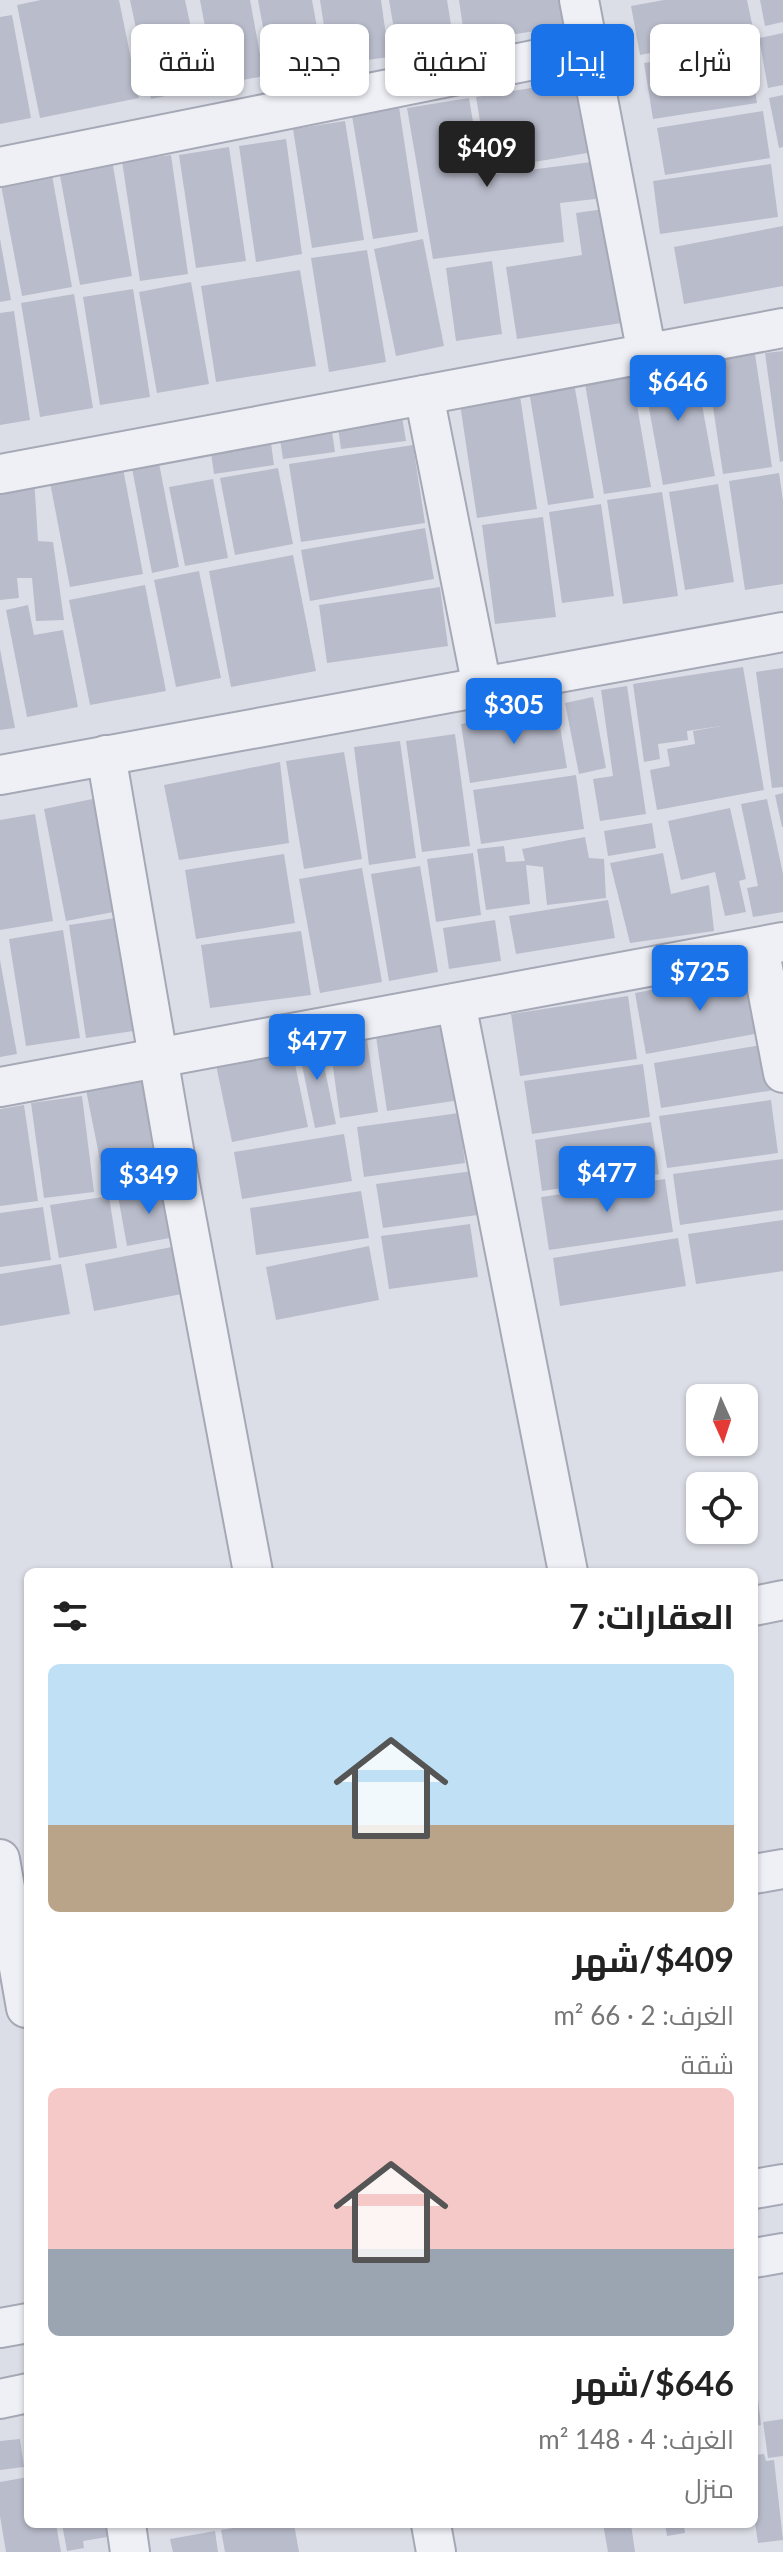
<!DOCTYPE html>
<html lang="ar">
<head>
<meta charset="utf-8">
<style>
	:root { --surface:#fff; --page:#f6f6f6; --text:#222; --muted:#767676; --accent:#1a73e8 }
	body { margin:0; font-family:Lato,Cairo,sans-serif; background:var(--page); color:var(--text); direction:rtl; height:100vh; display:flex; flex-direction:column; font-size:30px; white-space:nowrap }
	* { box-sizing:border-box; margin:0 }
	p { font-size:26px; color:var(--muted) }
	.icon { flex:none; width:44px; height:44px; fill:none; stroke:currentColor; stroke-width:2; stroke-linecap:round; stroke-linejoin:round }
	.map { position:relative; flex:1; overflow:hidden; direction:ltr }
	.details { position:absolute; left:24px; top:1568px; width:734px; height:960px; display:flex; flex-direction:column; background:var(--surface); border-radius:12px; box-shadow:0 2px 6px #0004; direction:rtl }
	.details>* { flex:none }
	.banner { position:absolute; left:24px; top:24px; width:736px; height:72px; direction:rtl; display:flex; gap:16px }
	.needle { width:52px; rotate:177deg }
	.buttons { position:absolute; left:686px; top:1384px; display:grid; gap:16px }
	.buttons a { display:grid; place-items:center; width:72px; height:72px; border-radius:12px; background:var(--surface); box-shadow:0 2px 6px #0004; font-size:40px }
	.price { position:absolute; translate:-50% -68px; padding:0 18px; border-radius:8px; background:var(--accent); color:#fff; font-size:26px; line-height:52px; filter:drop-shadow(0 2px 4px #0008) }
	.price::after { content:''; position:absolute; left:50%; top:48px; width:24px; height:18px; margin-left:-12px; background:inherit; clip-path:polygon(0 0,100% 0,50% 100%) }
	.price.current { background:#222; color:#fff }
	ul { padding:0; list-style:none }
	li { display:grid; align-content:center; gap:16px; height:424px; padding:0 24px }
	li span { display:grid; place-items:center; height:248px; border-radius:12px; color:#555 }
	li>.icon { margin-inline-start:auto }
	span .icon { width:144px; height:144px; fill:#fffc; stroke-width:1 }
	li b { font-size:34px }
	h2 { display:flex; justify-content:space-between; align-items:center; height:96px; padding:0 24px; font-size:34px }
	.pill { padding:0 28px; border-radius:12px; background:var(--surface); box-shadow:0 2px 6px #0004; font-size:28px; line-height:72px }
	.pill.current { background:var(--accent); color:#fff }
	.map>svg:first-child { display:block }
	.building { fill:#b9bccb }
	.lines { fill:none; stroke-linecap:round; stroke-linejoin:round }
	.minor-casing { stroke:#a5a8b5; stroke-width:42 }
	.minor { stroke:#eff0f6; stroke-width:38 }
</style>
</head>
<body>
<div class="map">
<svg width="783" height="2552" viewBox="0 0 783 2552">
	<rect width="100%" height="100%" fill="#dcdee7"/>
	<g class="building">
		<polygon points="41,0 119,0 139,98 40,118 17,5"/>
		<polygon points="130,0 185,0 204,88 151,99"/>
		<polygon points="200,0 250,0 264,76 216,85"/>
		<polygon points="258,0 312,0 324,66 272,76"/>
		<polygon points="320,0 381,0 389,57 330,65"/>
		<polygon points="389,0 447,0 453,37 397,47"/>
		<polygon points="459,0 570,0 574,25 465,42"/>
		<polygon points="664,0 747,0 754,33 640,55 631,6"/>
		<polygon points="760,0 783,0 783,22 765,26"/>
		<polygon points="12,15 31,118 0,124 0,17"/>
		<polygon points="783,33 783,85 768,88 759,38"/>
		<polygon points="749,47 757,103 653,119 644,63"/>
		<polygon points="580,80 593,152 488,170 476,97"/>
		<polygon points="783,95 783,147 779,148 769,98"/>
		<polygon points="469,98 482,176 599,161 604,198 560,203 564,242 433,259 407,108"/>
		<polygon points="399,107 418,232 373,239 352,116"/>
		<polygon points="763,111 770,158 665,175 657,128"/>
		<polygon points="345,121 364,240 312,248 293,129"/>
		<polygon points="286,139 302,254 256,262 239,146"/>
		<polygon points="229,147 246,261 196,268 179,155"/>
		<polygon points="171,155 188,274 140,281 122,161"/>
		<polygon points="112,160 132,276 80,285 59,170"/>
		<polygon points="771,164 778,217 660,234 653,181"/>
		<polygon points="52,175 72,287 22,296 1,185"/>
		<polygon points="611,208 628,322 517,339 506,267 582,255 576,213"/>
		<polygon points="783,226 783,286 684,304 674,247"/>
		<polygon points="0,239 11,300 0,302"/>
		<polygon points="423,239 444,346 396,356 374,249"/>
		<polygon points="367,250 386,362 329,372 311,258"/>
		<polygon points="492,261 502,334 456,341 446,268"/>
		<polygon points="300,270 316,366 216,382 201,286"/>
		<polygon points="191,282 209,384 157,393 139,292"/>
		<polygon points="133,289 150,397 100,405 83,297"/>
		<polygon points="74,294 93,408 40,417 21,303"/>
		<polygon points="14,311 30,420 0,425 0,313"/>
		<polygon points="783,351 783,461 780,462 765,353"/>
		<polygon points="755,354 772,467 723,474 706,360"/>
		<polygon points="694,361 715,476 663,485 642,370"/>
		<polygon points="631,370 651,487 604,494 584,378"/>
		<polygon points="574,383 594,498 548,505 529,391"/>
		<polygon points="520,396 537,509 477,518 460,404"/>
		<polygon points="401,411 406,441 341,449 337,420"/>
		<polygon points="331,425 335,452 283,459 279,433"/>
		<polygon points="270,436 274,465 214,474 210,446"/>
		<polygon points="413,445 425,523 301,542 289,464"/>
		<polygon points="158,458 179,567 152,573 131,463"/>
		<polygon points="122,463 143,574 70,587 49,477"/>
		<polygon points="278,468 293,544 235,555 220,478"/>
		<polygon points="779,473 783,501 783,584 745,590 729,481"/>
		<polygon points="34,477 38,541 53,542 64,620 36,621 32,578 17,578 19,598 0,600 0,481"/>
		<polygon points="213,479 228,558 185,566 169,487"/>
		<polygon points="718,484 734,582 685,590 669,492"/>
		<polygon points="662,492 678,596 623,604 607,500"/>
		<polygon points="601,504 614,596 562,603 549,512"/>
		<polygon points="543,517 556,617 495,624 482,525"/>
		<polygon points="425,528 434,579 310,601 301,550"/>
		<polygon points="293,555 316,671 231,687 209,571"/>
		<polygon points="199,571 221,678 176,687 154,580"/>
		<polygon points="145,585 166,691 90,705 69,600"/>
		<polygon points="440,587 448,646 327,663 319,605"/>
		<polygon points="28,605 34,635 63,630 78,707 27,717 6,610"/>
		<polygon points="0,649 15,728 0,730"/>
		<polygon points="743,667 764,790 657,810 650,770 670,766 667,749 695,744 693,731 721,726 687,731 688,740 658,744 660,759 644,762 633,684"/>
		<polygon points="783,668 783,787 772,788 756,672"/>
		<polygon points="627,686 646,814 600,821 593,779 613,776 601,690"/>
		<polygon points="593,697 606,768 579,774 565,703"/>
		<polygon points="557,708 567,768 470,783 461,724"/>
		<polygon points="455,734 470,846 422,852 406,741"/>
		<polygon points="400,741 416,858 369,865 354,747"/>
		<polygon points="344,752 362,859 304,869 286,761"/>
		<polygon points="280,762 289,843 179,860 164,785"/>
		<polygon points="576,775 584,829 481,844 473,790"/>
		<polygon points="783,793 783,827 782,827 775,795"/>
		<polygon points="102,797 124,910 66,921 44,809"/>
		<polygon points="767,799 783,874 783,912 753,917 747,888 758,886 741,804"/>
		<polygon points="730,808 746,879 739,881 746,912 725,916 715,872 681,880 668,821"/>
		<polygon points="35,814 53,921 0,930 0,820"/>
		<polygon points="652,823 656,848 608,856 604,831"/>
		<polygon points="585,837 589,858 604,859 606,898 547,905 543,867 526,865 530,904 486,910 477,849 504,846 506,862 525,861 522,849"/>
		<polygon points="473,853 481,915 436,922 427,859"/>
		<polygon points="663,853 671,894 709,885 714,931 630,943 610,863"/>
		<polygon points="284,854 295,923 196,939 185,870"/>
		<polygon points="420,866 438,972 389,981 371,874"/>
		<polygon points="362,868 382,982 320,993 299,879"/>
		<polygon points="608,900 615,938 516,954 509,916"/>
		<polygon points="122,917 140,1030 86,1038 69,925"/>
		<polygon points="495,920 501,961 449,969 443,928"/>
		<polygon points="63,930 80,1038 26,1046 9,939"/>
		<polygon points="301,931 311,995 210,1008 201,945"/>
		<polygon points="0,960 17,1054 0,1057"/>
		<polygon points="753,971 765,1032 646,1054 635,993"/>
		<polygon points="628,996 637,1059 520,1076 511,1014"/>
		<polygon points="447,1012 460,1100 387,1111 374,1023"/>
		<polygon points="366,1033 378,1112 340,1118 329,1038"/>
		<polygon points="318,1036 336,1124 315,1128 297,1041"/>
		<polygon points="767,1044 774,1090 661,1108 654,1063"/>
		<polygon points="291,1045 308,1127 232,1142 215,1060"/>
		<polygon points="643,1064 650,1117 532,1134 524,1081"/>
		<polygon points="156,1076 167,1177 106,1190 86,1090"/>
		<polygon points="82,1096 94,1192 44,1198 31,1103"/>
		<polygon points="771,1100 778,1153 667,1168 659,1116"/>
		<polygon points="24,1105 38,1201 0,1206 0,1109"/>
		<polygon points="459,1113 465,1163 364,1177 357,1127"/>
		<polygon points="651,1122 659,1174 542,1191 535,1140"/>
		<polygon points="344,1134 352,1181 242,1199 234,1152"/>
		<polygon points="783,1159 783,1210 680,1225 673,1174"/>
		<polygon points="480,1170 485,1214 383,1228 376,1184"/>
		<polygon points="665,1179 673,1232 549,1250 541,1197"/>
		<polygon points="171,1186 180,1236 127,1246 118,1196"/>
		<polygon points="361,1191 369,1238 256,1255 250,1208"/>
		<polygon points="109,1196 117,1248 59,1258 50,1205"/>
		<polygon points="43,1207 51,1260 0,1267 0,1213"/>
		<polygon points="783,1220 783,1271 696,1284 688,1234"/>
		<polygon points="470,1224 478,1277 389,1289 381,1236"/>
		<polygon points="678,1238 686,1286 560,1306 553,1258"/>
		<polygon points="182,1245 192,1292 94,1311 85,1264"/>
		<polygon points="369,1246 379,1300 276,1320 266,1267"/>
		<polygon points="61,1264 70,1314 0,1326 0,1274"/>
		<polygon points="754,2399 758,2399 761,2425 754,2426"/>
		<polygon points="783,2419 783,2456 768,2458 763,2422"/>
		<polygon points="20,2439 24,2467 0,2470 0,2441"/>
		<polygon points="764,2454 766,2461 774,2460 783,2540 758,2543 754,2516 754,2455"/>
		<polygon points="28,2477 28,2524 56,2524 61,2552 6,2552 0,2516 0,2482"/>
		<polygon points="62,2524 118,2524 119,2535 83,2541 84,2548 67,2551"/>
		<polygon points="258,2524 294,2524 299,2552 225,2552 221,2530"/>
		<polygon points="603,2524 631,2524 635,2552 608,2552"/>
		<polygon points="665,2524 684,2524 685,2533 667,2536"/>
		<polygon points="215,2531 218,2552 173,2552 170,2539"/>
	</g>
	<g class="lines">
		<g class="minor-casing">
			<g id="minor">
				<polyline points="579,0 647,354"/>
				<polyline points="0,167 588,49"/>
				<polyline points="424,395 482,687"/>
				<polyline points="0,474 783,328"/>
				<polyline points="106,755 178,1173 253,1572"/>
				<polyline points="0,775 783,632"/>
				<polyline points="759,947 783,1073"/>
				<polyline points="456,1003 568,1572"/>
				<polyline points="0,1087 783,942"/>
				<polyline points="754,1606 783,1600"/>
				<polyline points="0,1859 26,2008"/>
				<polyline points="754,1874 783,1869"/>
				<polyline points="754,2189 783,2184"/>
				<polyline points="754,2258 783,2253"/>
				<polyline points="0,2328 28,2323"/>
				<polyline points="0,2399 28,2393"/>
				<polyline points="126,2524 130,2552"/>
				<polyline points="431,2524 436,2552"/>
			</g>
		</g>
		<use href="#minor" class="minor"/>
	</g>
</svg>
<div class="buttons">
<a><svg class="needle" viewBox="-14 -14 28 28"><path d="M0-13l5 13h-10z" fill="#e53935"/><path d="M0 13l5-13h-10z" fill="#767676"/></svg></a>
<a><svg class="icon" aria-label="locate" viewBox="0 0 24 24"><circle cx="12" cy="12" r="6"/><path d="M12 2v4M12 18v4M2 12h4M18 12h4"/></svg></a>
</div>
<b class="price current" style="left:487px;top:189px">$409</b>
<b class="price" style="left:678px;top:423px">$646</b>
<b class="price" style="left:514px;top:746px">$305</b>
<b class="price" style="left:700px;top:1013px">$725</b>
<b class="price" style="left:317px;top:1082px">$477</b>
<b class="price" style="left:607px;top:1214px">$477</b>
<b class="price" style="left:149px;top:1216px">$349</b>
<div class="banner">
<a class="pill">شراء</a>
<a class="pill current">إيجار</a>
<a class="pill">تصفية</a>
<a class="pill">جديد</a>
<a class="pill">شقة</a>
</div>
<section class="details">
<h2>العقارات: 7<svg class="icon" aria-label="filters" viewBox="0 0 24 24"><path d="M4 7h16M4 17h16"/><circle cx="9" cy="7" r="2"/><circle cx="15" cy="17" r="2"/></svg></h2>
<ul>
<li><span style="background:linear-gradient(#bfe0f5 65%,#b9a48a 0)"><svg class="icon" aria-label="home" viewBox="0 0 24 24"><path d="M3 11l9-7 9 7M6 9v11h12V9"/></svg></span><div><b>$409/شهر</b><p>الغرف: 2 · 66 m²</p><p>شقة</p></div></li>
<li><span style="background:linear-gradient(#f6c9c9 65%,#9aa5b1 0)"><svg class="icon" aria-label="home" viewBox="0 0 24 24"><path d="M3 11l9-7 9 7M6 9v11h12V9"/></svg></span><div><b>$646/شهر</b><p>الغرف: 4 · 148 m²</p><p>منزل</p></div></li>
</ul>
</section>
</div>
</body>
</html>
